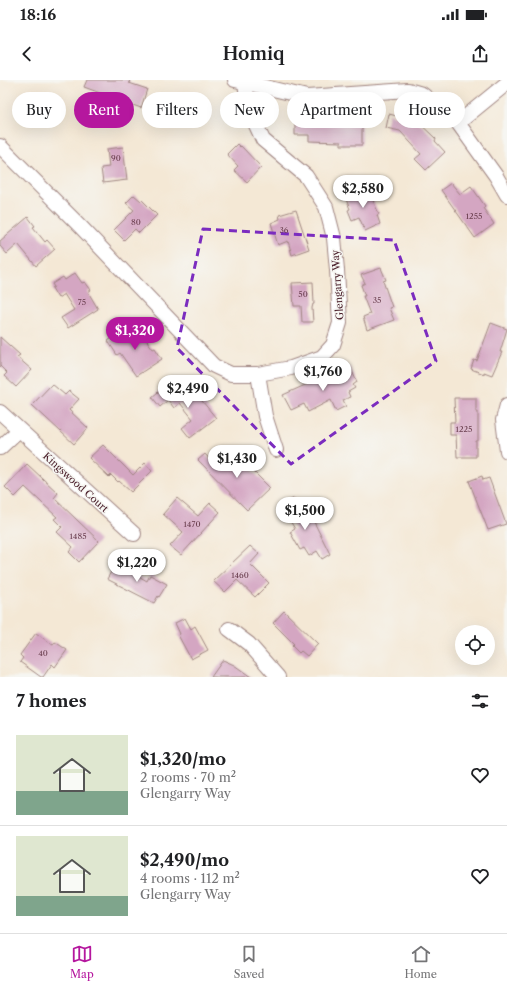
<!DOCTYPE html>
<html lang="en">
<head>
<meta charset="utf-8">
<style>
	:root { --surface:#fff; --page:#f2f2f2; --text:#202124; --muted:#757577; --line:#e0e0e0; --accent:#b5179e }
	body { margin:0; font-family:"Libre Caslon Text",serif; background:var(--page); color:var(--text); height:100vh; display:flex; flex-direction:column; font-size:15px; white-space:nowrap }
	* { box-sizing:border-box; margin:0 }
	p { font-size:13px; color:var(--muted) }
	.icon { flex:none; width:22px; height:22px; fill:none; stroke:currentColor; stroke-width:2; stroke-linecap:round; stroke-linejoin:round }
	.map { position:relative; height:597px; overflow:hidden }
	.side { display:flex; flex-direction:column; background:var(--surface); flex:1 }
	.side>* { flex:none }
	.banner { position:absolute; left:12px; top:12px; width:483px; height:36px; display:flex; gap:8px }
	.fabs { position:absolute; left:455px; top:545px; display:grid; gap:8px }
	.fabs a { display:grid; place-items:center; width:40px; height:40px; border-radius:50%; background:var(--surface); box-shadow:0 4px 16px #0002; font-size:20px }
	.price { position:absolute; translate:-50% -34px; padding:0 9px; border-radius:14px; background:#fff; color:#222; font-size:13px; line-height:26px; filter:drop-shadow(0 1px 2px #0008) }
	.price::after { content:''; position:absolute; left:50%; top:24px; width:12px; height:9px; margin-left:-6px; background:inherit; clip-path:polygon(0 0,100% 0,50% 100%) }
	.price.active { background:var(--accent); color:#fff }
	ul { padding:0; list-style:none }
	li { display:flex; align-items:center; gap:12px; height:100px; padding:0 16px }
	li+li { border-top:1px solid var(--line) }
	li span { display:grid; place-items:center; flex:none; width:112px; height:80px; border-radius:0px; color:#555 }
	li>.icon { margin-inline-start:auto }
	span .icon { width:48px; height:48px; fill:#fffc; stroke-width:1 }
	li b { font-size:17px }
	h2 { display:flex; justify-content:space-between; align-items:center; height:48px; padding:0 16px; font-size:17px }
	.tag { padding:0 14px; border-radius:18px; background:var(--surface); box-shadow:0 4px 16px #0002; font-size:14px; line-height:36px }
	.tag.active { background:var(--accent); color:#fff }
	.status { display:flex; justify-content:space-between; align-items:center; height:28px; padding:0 20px; background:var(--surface); direction:ltr }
	.status svg { height:11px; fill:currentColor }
	header { display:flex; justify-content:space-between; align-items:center; height:52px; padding:0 16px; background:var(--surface); font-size:18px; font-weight:600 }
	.menu { display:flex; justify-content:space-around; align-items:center; height:56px; border-top:1px solid var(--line); background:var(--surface); font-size:11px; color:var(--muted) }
	.menu a { display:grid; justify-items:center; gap:2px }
	.menu .active { color:var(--accent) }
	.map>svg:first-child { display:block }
	.building { fill:#d4a6c2 }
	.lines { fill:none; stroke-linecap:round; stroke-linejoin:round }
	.minor-casing { stroke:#9f8480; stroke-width:16 }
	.minor { stroke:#fff; stroke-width:14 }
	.marked { fill:none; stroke:#7b2cbf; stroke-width:3; stroke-dasharray:8 5; stroke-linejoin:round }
	.labels { text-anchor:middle; stroke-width:3; stroke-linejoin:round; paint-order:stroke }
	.number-label { font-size:8px; fill:#6c4151 }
	.street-label { font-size:10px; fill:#4a1f2b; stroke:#f6f6f2 }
</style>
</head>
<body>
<div class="status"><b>18:16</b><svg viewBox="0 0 49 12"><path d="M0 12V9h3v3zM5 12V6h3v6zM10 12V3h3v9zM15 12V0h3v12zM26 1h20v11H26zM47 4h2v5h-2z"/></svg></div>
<header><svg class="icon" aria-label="back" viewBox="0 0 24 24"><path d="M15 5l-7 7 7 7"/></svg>Homiq<svg class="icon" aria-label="share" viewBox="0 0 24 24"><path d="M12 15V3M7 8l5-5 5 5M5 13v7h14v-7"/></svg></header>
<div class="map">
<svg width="507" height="597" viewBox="0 0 507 597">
	<rect width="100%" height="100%" fill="#f6f6f2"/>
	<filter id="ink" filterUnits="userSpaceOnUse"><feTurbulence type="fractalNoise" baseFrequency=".025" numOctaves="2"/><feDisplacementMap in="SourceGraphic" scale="8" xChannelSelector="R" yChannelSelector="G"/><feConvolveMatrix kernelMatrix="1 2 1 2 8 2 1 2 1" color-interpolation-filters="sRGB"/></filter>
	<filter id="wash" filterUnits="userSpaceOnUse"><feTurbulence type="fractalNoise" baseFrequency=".012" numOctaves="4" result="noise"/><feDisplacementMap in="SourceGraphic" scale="16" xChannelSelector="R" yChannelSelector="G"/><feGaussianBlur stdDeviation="0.9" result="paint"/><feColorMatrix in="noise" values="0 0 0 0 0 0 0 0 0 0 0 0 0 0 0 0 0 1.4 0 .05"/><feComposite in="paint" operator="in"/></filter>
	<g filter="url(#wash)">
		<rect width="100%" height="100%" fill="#f4e8d5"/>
		<g id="blocks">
			<g class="building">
				<polygon points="87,0 130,0 129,3 147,9 141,28 84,7"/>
				<polygon points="178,14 203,16 202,35 165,31 166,16 178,17"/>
				<polygon points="389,34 412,40 414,38 436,59 435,61 445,72 426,90 415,79 421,74 400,51 386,48"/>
				<polygon points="295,40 314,40 314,43 333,44 333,42 359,43 359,44 362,44 362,65 341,65 341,62 309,61 309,55 295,55"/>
				<polygon points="237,64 240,67 241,66 261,87 247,102 234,90 238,86 227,74"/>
				<polygon points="123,67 127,100 103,103 101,88 109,87 107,69"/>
				<polygon points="451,103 460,114 471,106 485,126 483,128 494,144 475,158 441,110"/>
				<polygon points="367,107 379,134 377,135 380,144 365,151 359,137 352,140 348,130 350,129 345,117"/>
				<polygon points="134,115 141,121 142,120 157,135 139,153 135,149 124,160 114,150 134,130 126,123"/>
				<polygon points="296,130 309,169 292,175 288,161 278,165 271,143 280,139 279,135"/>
				<polygon points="28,137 35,146 33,147 45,162 47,160 55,169 36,186 18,164 7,174 0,166 0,161"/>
				<polygon points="381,188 386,200 383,201 392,227 389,228 394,240 367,250 363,237 370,234 363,216 365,216 361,205 365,203 361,195"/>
				<polygon points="75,193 82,203 85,202 91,210 88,212 98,229 68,248 61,238 74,230 64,214 58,218 52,208 54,207 52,204 63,197 65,200"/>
				<polygon points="313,202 314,224 313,224 312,228 313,242 302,242 301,226 294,226 292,203"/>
				<polygon points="491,243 507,249 500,272 502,272 492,295 484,292 484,294 471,289 474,280 477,281"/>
				<polygon points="136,246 153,269 155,268 162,279 136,296 120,273 117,275 108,261 119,253 121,256"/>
				<polygon points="0,257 20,275 17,277 32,290 16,307 4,296 7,293 0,286"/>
				<polygon points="350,287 357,302 353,305 355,308 348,312 350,317 343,320 346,326 336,331 331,320 308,332 304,324 291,330 283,315 334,292 335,295"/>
				<polygon points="52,304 65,315 69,311 79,319 69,330 88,348 74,364 32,325"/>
				<polygon points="182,306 188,314 193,310 216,338 190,358 182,348 193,339 180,323 174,328 168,320 160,327 152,317 163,308 169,316"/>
				<polygon points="454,318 476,318 476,332 478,332 478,361 476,361 476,377 457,377 456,355 450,355 450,342 455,342"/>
				<polygon points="103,365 133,395 145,383 152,391 131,412 119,401 118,402 111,395 109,397 89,378"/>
				<polygon points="234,372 270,408 247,430 198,380 205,374 214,384 220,379 224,382"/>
				<polygon points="27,384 58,413 54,418 99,461 79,482 69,472 73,467 57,452 62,447 54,439 57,437 25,407 15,417 5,407"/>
				<polygon points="482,396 483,400 489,398 506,444 488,450 469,401"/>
				<polygon points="177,418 198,436 210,423 220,432 181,475 170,466 183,452 163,434"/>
				<polygon points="294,418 303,434 306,432 311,442 313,440 330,474 322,479 317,471 309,476 304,468 300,470 290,452 295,449 281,426"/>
				<polygon points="250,466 259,474 250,484 269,503 255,517 237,500 225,512 213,501"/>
				<polygon points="116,483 147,501 150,495 167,504 159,517 158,516 154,523 107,499"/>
				<polygon points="284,531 318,564 307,576 301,571 299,573 292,566 294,564 273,543"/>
				<polygon points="185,538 191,549 195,546 208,570 191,579 178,555 180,554 175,543"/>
				<polygon points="36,553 53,565 55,562 67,570 55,587 52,584 43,597 41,597 20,582 23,578 20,575"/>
				<polygon points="223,580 234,585 251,597 211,597"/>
			</g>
		</g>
	</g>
	<g filter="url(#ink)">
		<use href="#blocks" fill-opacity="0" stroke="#9f8480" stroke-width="1"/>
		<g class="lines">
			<g class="minor-casing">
				<g id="minor">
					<polyline points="235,0 307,17 408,10 422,14 458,43 496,96 507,115"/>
					<polyline points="458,43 507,3"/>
					<polyline points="0,66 80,146 214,286 231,294 258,294 291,288 322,277 333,265 340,243 337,190 334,158 326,127 306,96 263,60 249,30 245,3"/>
					<polyline points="258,294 265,336 276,370"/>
					<polyline points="507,325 503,340 507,371"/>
					<polyline points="0,332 134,454"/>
					<polyline points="0,368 19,350"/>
					<polyline points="229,549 249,564 278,597"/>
				</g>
			</g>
			<use href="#minor" class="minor"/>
		</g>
	</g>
	<path class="marked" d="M203 149 394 160 436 281 291 384 177 268Z"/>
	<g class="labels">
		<g class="number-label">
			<text x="116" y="81">90</text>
			<text x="474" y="139">1255</text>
			<text x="136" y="145">80</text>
			<text x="284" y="153">36</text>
			<text x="303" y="217">50</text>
			<text x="377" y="223">35</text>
			<text x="82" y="225">75</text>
			<text x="464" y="352">1225</text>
			<text x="192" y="447">1470</text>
			<text x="78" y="459">1485</text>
			<text x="240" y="498">1460</text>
			<text x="43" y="576">40</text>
		</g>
		<g class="street-label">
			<text transform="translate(337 205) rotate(-94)" y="4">Glengarry Way</text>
			<text transform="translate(76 402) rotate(42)" y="4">Kingswood Court</text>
		</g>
	</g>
</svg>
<div class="fabs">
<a><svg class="icon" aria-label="locate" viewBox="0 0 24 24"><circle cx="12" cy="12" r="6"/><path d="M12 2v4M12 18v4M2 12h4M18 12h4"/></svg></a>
</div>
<b class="price" style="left:363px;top:129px">$2,580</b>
<b class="price active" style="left:135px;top:271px">$1,320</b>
<b class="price" style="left:323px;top:312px">$1,760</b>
<b class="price" style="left:188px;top:329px">$2,490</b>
<b class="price" style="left:237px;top:399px">$1,430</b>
<b class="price" style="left:305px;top:451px">$1,500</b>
<b class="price" style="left:137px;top:503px">$1,220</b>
<div class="banner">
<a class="tag">Buy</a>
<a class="tag active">Rent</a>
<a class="tag">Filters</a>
<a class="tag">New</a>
<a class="tag">Apartment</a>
<a class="tag">House</a>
</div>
</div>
<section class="side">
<h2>7 homes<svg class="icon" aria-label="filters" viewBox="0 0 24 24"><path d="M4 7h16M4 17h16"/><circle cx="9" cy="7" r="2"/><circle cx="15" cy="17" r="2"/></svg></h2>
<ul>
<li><span style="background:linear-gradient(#dfe7d0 70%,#7fa58c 0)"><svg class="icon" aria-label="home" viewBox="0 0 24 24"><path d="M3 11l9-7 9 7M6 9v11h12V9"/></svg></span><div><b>$1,320/mo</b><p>2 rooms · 70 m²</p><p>Glengarry Way</p></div><svg class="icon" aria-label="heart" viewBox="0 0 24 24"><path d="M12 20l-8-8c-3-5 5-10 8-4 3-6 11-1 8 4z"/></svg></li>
<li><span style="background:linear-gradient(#dfe7d0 75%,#7fa58c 0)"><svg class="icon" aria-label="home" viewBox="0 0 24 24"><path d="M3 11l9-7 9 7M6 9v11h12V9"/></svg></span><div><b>$2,490/mo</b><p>4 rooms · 112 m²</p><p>Glengarry Way</p></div><svg class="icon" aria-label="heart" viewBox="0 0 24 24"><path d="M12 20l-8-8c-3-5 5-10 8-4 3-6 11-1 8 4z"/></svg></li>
</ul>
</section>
<nav class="menu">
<a class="active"><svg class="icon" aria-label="map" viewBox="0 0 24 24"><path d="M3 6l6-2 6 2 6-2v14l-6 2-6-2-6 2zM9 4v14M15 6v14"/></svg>Map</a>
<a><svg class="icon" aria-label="saved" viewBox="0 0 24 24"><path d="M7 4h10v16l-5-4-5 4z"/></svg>Saved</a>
<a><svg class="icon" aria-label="home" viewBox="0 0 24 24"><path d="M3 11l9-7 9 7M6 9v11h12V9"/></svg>Home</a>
</nav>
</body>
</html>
